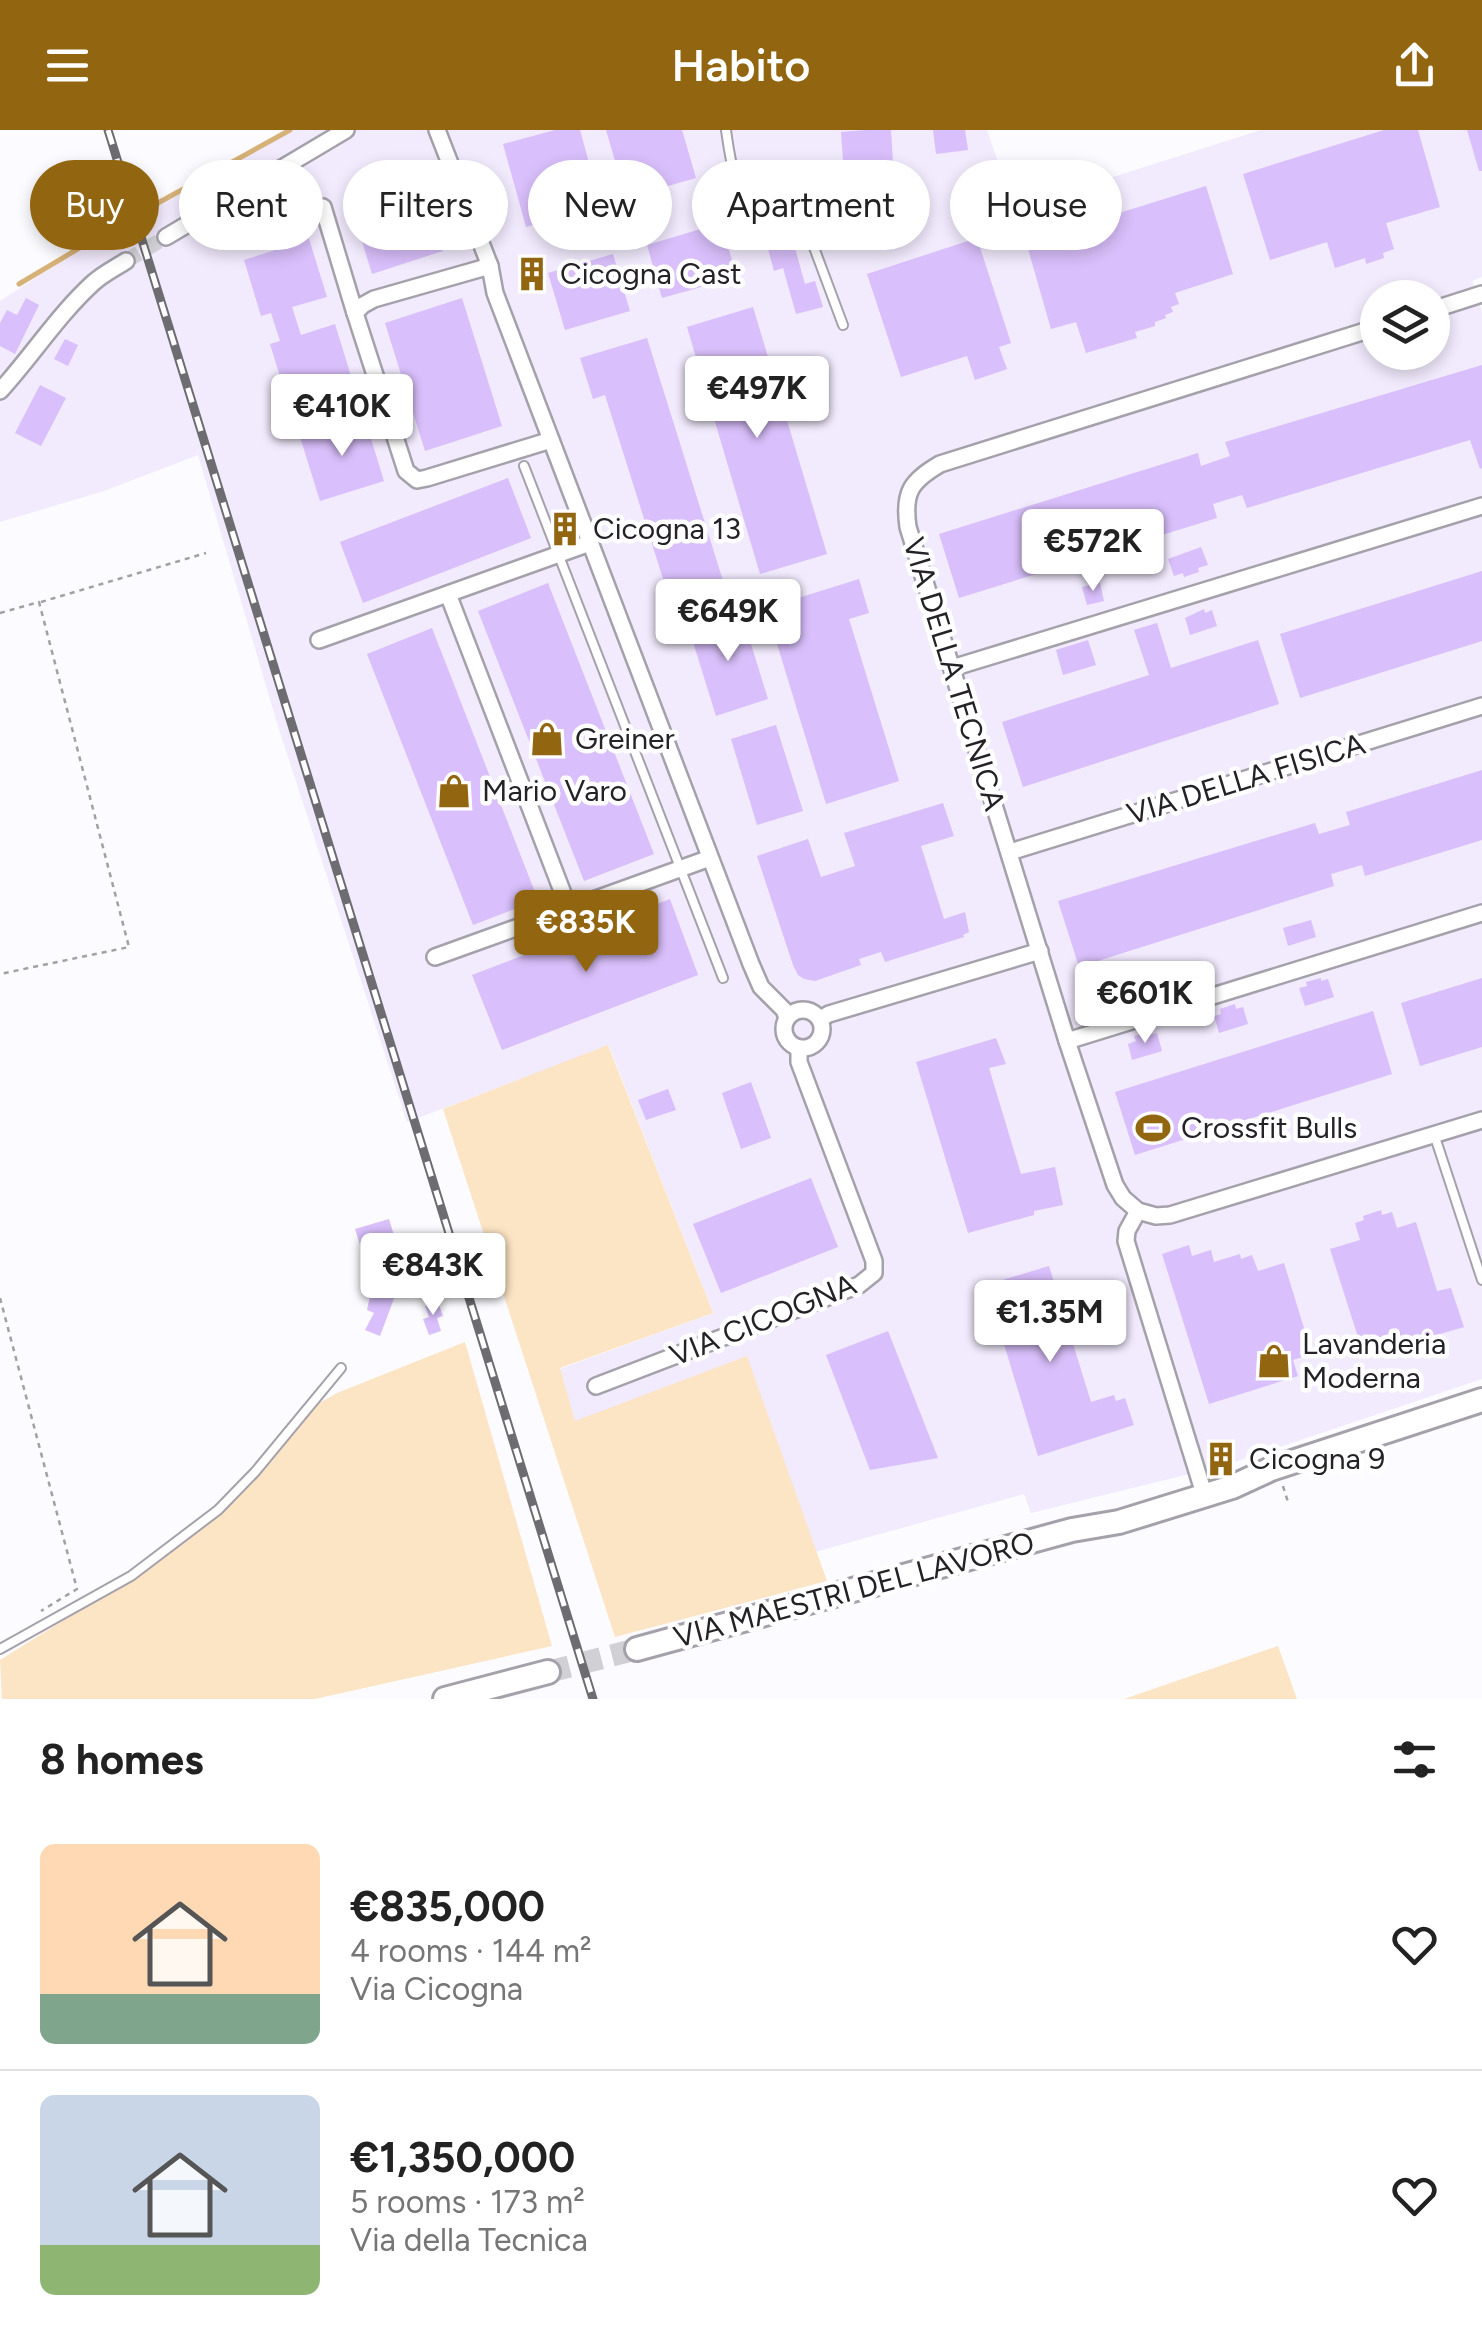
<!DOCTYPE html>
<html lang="en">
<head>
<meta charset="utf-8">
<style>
	:root { --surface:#fff; --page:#f6f6f6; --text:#222; --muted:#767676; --line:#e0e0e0; --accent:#926610 }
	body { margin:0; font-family:Figtree,sans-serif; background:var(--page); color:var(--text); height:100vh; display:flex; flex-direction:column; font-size:38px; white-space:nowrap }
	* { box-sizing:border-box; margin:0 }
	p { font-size:32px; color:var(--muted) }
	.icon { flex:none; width:55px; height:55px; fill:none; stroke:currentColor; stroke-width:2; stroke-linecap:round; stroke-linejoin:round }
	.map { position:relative; height:1569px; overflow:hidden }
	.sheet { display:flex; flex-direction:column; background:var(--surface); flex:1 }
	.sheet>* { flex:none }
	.top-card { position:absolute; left:30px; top:30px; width:1422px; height:90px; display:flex; gap:20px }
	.fabs { position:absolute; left:1360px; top:150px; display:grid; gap:20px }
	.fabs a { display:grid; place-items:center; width:90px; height:90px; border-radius:50%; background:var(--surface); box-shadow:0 5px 15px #0003; font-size:50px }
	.price { position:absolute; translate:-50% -85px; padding:0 22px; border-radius:10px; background:#fff; color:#222; font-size:32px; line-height:65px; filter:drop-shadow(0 2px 5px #0008) }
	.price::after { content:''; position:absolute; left:50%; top:60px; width:30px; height:22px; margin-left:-15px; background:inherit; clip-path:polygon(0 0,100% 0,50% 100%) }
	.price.active { background:var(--accent); color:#fff }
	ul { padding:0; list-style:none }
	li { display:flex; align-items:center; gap:30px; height:250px; padding:0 40px }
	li+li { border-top:2px solid var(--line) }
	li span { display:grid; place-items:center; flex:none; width:280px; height:200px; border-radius:15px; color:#555 }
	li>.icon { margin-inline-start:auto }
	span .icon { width:120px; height:120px; fill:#fffc; stroke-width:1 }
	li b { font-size:42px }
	h2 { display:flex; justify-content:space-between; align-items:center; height:120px; padding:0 40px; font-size:42px }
	.tag { padding:0 35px; border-radius:45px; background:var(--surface); box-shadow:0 5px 15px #0003; font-size:35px; line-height:90px }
	.tag.active { background:var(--accent); color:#fff }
	header { display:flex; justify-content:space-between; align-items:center; height:130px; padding:0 40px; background:var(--accent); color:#fff; font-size:45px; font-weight:600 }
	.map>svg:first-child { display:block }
	.built { fill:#f2eafd; fill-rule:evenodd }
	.green { fill:#fce5c4 }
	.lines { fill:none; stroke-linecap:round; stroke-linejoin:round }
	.stream { stroke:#d7b278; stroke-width:5 }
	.building { fill:#d9bffb }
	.street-tunnel { stroke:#d1d0d4; stroke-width:15; stroke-dasharray:15 8; stroke-linecap:butt }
	.secondary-tunnel { stroke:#d1d0d4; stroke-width:22; stroke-dasharray:22 11; stroke-linecap:butt }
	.lane-casing { stroke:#a5a1ab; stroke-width:12 }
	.street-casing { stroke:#a5a1ab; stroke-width:20 }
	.secondary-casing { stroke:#a5a1ab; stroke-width:28 }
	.path { stroke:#a2a0a4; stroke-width:2.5; stroke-dasharray:5 5; stroke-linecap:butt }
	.lane { stroke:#fff; stroke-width:8 }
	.street { stroke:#fff; stroke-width:15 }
	.secondary { stroke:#fff; stroke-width:22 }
	.rail-casing { stroke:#6d6c70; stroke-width:9 }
	.rail { stroke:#fff; stroke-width:5; stroke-dasharray:15; stroke-linecap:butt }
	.labels { text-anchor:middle; stroke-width:9; stroke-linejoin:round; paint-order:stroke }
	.poi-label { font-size:30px; fill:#242226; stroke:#fff; text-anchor:start }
	.street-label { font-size:30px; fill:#242226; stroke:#fff }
</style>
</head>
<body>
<header><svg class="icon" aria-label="menu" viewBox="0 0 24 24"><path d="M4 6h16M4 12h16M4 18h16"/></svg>Habito<svg class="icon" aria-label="share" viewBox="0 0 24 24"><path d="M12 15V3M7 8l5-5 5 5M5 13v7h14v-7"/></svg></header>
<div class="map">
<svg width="1482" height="1569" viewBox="0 0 1482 1569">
	<rect width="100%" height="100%" fill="#fcfbff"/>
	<path class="built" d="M285 0H987L1013 76 1072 60 1261 0H1482V147L1472 151 1482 182V1249L1226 1335 1031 1383 1024 1364 815 1422 575 1292 560 1239 713 1183 609 916 407 992 277 593 198 325 104 361 0 392V171L127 88ZM1378 168H1432V222H1378Z"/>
	<g class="green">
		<polygon points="608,915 713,1183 560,1238 575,1291 747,1226 827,1451 615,1507 443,979"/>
		<polygon points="465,1212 552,1516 315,1569 2,1569 0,1530 168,1425 219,1386 267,1333 309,1279 337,1263"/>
		<polygon points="1278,1516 1297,1569 1124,1569"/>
	</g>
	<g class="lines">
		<g class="stream">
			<polyline points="754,41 823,41"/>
			<polyline points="19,154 118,95 290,0"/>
		</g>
	</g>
	<g class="building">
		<polygon points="555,0 580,0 601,76 526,97 503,14"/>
		<polygon points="606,0 682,0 696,48 626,68"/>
		<polygon points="865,0 891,0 894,47 871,49 870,41 844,43 841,2"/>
		<polygon points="933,0 965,0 968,20 936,24"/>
		<polygon points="1384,0 1418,0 1440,77 1386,93 1394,119 1383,123 1384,128 1366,134 1365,128 1335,138 1327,112 1270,130 1243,44"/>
		<polygon points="1467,0 1482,0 1482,41 1479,41"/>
		<polygon points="416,37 443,121 372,144 348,66 383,55 381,48"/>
		<polygon points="1206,56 1233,144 1175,163 1179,174 1171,177 1173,182 1165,185 1166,188 1155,192 1155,196 1135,202 1137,208 1086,223 1076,192 1051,199 1026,112"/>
		<polygon points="721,93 737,147 662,168 647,115"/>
		<polygon points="788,93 805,154 815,151 823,177 796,184 783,138 774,141 763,100"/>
		<polygon points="306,99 327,167 292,177 301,205 335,194 355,259 290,279 270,214 280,211 271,183 261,186 244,130 275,120 272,109"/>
		<polygon points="977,108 1011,213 999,217 1007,239 975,250 967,226 901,247 867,144"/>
		<polygon points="613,124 630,181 565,200 548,143"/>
		<polygon points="26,168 39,175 15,224 0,216 0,193 7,180 17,185"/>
		<polygon points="462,168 502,296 425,321 385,193"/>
		<polygon points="753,177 827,424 760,444 687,197"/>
		<polygon points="647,208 724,454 670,471 605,265 593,269 580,228"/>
		<polygon points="65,209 78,215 68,236 54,229"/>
		<polygon points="1482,235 1482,338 1480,339 1470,310 1247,378 1242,365 1213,374 1217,388 959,468 939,404 1198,323 1201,336 1230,326 1225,312"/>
		<polygon points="40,255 66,268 41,316 15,303"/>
		<polygon points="364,286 384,351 320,371 300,307"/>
		<polygon points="508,348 531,408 363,473 340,412"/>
		<polygon points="1201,417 1208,435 1198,438 1199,442 1184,447 1183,443 1174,446 1168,429"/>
		<polygon points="1482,441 1482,511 1300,568 1280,504"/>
		<polygon points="859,449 869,483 849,489 899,651 826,674 766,478"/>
		<polygon points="548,453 654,724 584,751 478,481"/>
		<polygon points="1100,453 1104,471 1087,475 1082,457"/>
		<polygon points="1204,479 1205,483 1212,480 1217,496 1190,505 1185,488"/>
		<polygon points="741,482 768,569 716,586 689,499"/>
		<polygon points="1157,493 1171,538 1258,510 1279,574 1023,657 1002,592 1149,545 1134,500"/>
		<polygon points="432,498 538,770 473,795 367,524"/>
		<polygon points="1088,510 1096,535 1063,545 1056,520"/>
		<polygon points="776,595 803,681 757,695 731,609"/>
		<polygon points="1482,640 1482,710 1365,746 1362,735 1331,744 1334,756 1079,837 1058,771 1315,693 1319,704 1350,695 1346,682"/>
		<polygon points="943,673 954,706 921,716 944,789 965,782 969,802 963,805 964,807 885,832 881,822 859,829 861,835 815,851 804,849 798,845 793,835 757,726 808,709 821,747 855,736 844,703"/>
		<polygon points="670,769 698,845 502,920 472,845"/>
		<polygon points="1311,790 1316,807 1288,816 1283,798"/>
		<polygon points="1140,846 1144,860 1139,862 1141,868 1127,872 1126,867 1121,869 1117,852"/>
		<polygon points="1321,848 1321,851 1328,849 1334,867 1305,876 1299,858 1307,856 1306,852"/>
		<polygon points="1482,848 1482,917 1420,936 1401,873"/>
		<polygon points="1235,874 1236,879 1243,877 1248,894 1219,903 1214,886 1221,884 1220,879"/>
		<polygon points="1373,881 1392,944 1135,1025 1115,962"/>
		<polygon points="1148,902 1149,905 1157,903 1162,921 1132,930 1128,914 1136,911 1134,906"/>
		<polygon points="996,908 1006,934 989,938 1021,1044 1055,1037 1063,1075 1034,1081 1034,1085 968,1103 916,932"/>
		<polygon points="751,952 771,1008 741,1019 722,963"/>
		<polygon points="668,959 676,980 646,990 638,970"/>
		<polygon points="811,1048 838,1117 721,1163 693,1094"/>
		<polygon points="1381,1080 1382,1085 1392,1082 1397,1098 1416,1092 1437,1161 1451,1158 1464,1197 1364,1226 1330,1119 1360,1110 1355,1093 1364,1090 1363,1086"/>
		<polygon points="389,1089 401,1128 411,1125 418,1148 399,1155 380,1206 365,1200 374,1183 367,1180 372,1156 385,1152 375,1117 362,1121 355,1099"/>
		<polygon points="1189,1115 1192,1126 1211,1120 1214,1132 1240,1124 1241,1129 1252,1125 1258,1141 1284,1133 1312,1224 1293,1230 1298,1246 1209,1274 1162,1124"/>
		<polygon points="1049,1136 1091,1272 1114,1265 1116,1271 1125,1268 1134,1295 1038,1326 986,1155"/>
		<polygon points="438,1172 443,1186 437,1188 441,1201 429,1205 423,1189 429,1187 425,1176"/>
		<polygon points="888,1201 938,1328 870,1340 826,1225"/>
	</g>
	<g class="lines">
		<polyline class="street-tunnel" points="126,131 166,107"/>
		<polyline class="secondary-tunnel" points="548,1542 637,1519"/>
		<g class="lane-casing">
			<g id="lane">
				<path d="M726 0C729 21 735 74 759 80 771 83 787 80 800 80L843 195"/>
				<polyline points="524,336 723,848"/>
				<polyline points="1434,1004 1482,1150"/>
				<polyline points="0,1519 131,1446 218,1380 255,1342 341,1238"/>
			</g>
		</g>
		<g class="street-casing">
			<g id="street">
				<polyline points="437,0 490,136 495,163 751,834 761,857 784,880 787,888"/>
				<polyline points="323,77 355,183"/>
				<polyline points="166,107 346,0"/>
				<polyline points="490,136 374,169 363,175 355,183 406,341 417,350 427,348 551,310"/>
				<polyline points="1432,180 1482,164"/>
				<path d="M1378 197 940 334C911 351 903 362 908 397L1067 911 1115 1055 1123 1068 1138 1081 1156 1086 1170 1085 1482 990"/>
				<path d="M0 261C32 226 58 185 93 153 103 144 115 138 126 131"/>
				<polyline points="448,464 569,779"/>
				<polyline points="319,510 590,413"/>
				<polyline points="952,538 1482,376"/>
				<polyline points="1010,722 1482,576"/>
				<polyline points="435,827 710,728"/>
				<circle cx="803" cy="899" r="19"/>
				<polyline points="820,889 829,884 1040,821"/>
				<polyline points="1067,911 1482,783"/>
				<polyline points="1138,1081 1127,1101 1126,1111 1201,1354"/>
				<polyline points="596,1256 859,1155 874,1143 874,1131 799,932 799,918"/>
			</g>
		</g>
		<g class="secondary-casing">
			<g id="secondary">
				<polyline points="637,1519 1072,1400 1119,1392 1232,1357 1271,1339 1482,1270"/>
				<polyline points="445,1569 548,1542"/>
			</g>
		</g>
		<g class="path">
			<polyline points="41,472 206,423"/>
			<polyline points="0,483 39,472 129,817 0,844"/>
			<polyline points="0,1168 77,1459 41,1481"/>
			<polyline points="1283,1356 1288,1372"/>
		</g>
		<use href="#lane" class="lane"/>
		<use href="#street" class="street"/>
		<use href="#secondary" class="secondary"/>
		<g class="rail-casing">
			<polyline id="rail" points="108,0 593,1569"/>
		</g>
		<use href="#rail" class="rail"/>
	</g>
	<defs>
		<g id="building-bare" transform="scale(2.7)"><path d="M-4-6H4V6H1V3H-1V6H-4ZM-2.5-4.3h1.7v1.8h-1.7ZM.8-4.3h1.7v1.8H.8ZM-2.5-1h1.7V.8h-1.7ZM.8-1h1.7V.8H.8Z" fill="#926610" stroke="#fff" stroke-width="2.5" paint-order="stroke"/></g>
		<g id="shop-bare" transform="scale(2.7)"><path d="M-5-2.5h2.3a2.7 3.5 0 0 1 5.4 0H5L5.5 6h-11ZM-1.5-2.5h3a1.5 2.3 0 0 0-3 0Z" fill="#926610" stroke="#fff" stroke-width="2.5" paint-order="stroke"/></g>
		<g id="stadium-bare" transform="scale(2.7)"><path d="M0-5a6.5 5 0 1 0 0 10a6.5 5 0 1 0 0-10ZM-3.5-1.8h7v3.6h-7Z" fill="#926610" stroke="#fff" stroke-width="2.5" paint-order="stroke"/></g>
	</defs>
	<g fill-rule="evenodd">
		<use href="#building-bare" x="532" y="144"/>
		<use href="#building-bare" x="565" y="399"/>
		<use href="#shop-bare" x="547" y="609"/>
		<use href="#shop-bare" x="454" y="661"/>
		<use href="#stadium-bare" x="1153" y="998"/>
		<use href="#shop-bare" x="1274" y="1231"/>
		<use href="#building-bare" x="1221" y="1329"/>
	</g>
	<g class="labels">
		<g class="poi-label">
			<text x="560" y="154">Cicogna Cast</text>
			<text x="593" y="409">Cicogna 13</text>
			<text x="575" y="619">Greiner</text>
			<text x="482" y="671">Mario Varo</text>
			<text x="1181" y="1008">Crossfit Bulls</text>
			<text x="1302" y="1224">Lavanderia<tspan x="1302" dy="34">Moderna</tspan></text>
			<text x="1249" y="1339">Cicogna 9</text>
		</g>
		<g class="street-label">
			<text transform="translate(954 544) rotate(73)" y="10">VIA DELLA TECNICA</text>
			<text transform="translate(1246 649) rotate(-17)" y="10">VIA DELLA FISICA</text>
			<text transform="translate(763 1190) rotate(-22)" y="10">VIA CICOGNA</text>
			<text transform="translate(854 1460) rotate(-15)" y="10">VIA MAESTRI DEL LAVORO</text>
		</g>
	</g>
</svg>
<div class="fabs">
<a><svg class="icon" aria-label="layers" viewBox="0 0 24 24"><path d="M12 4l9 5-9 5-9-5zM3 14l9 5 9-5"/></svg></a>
</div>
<b class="price" style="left:757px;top:311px">€497K</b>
<b class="price" style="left:342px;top:329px">€410K</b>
<b class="price" style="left:1093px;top:464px">€572K</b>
<b class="price" style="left:728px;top:534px">€649K</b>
<b class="price active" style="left:586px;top:845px">€835K</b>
<b class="price" style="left:1145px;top:916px">€601K</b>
<b class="price" style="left:433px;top:1188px">€843K</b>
<b class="price" style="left:1050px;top:1235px">€1.35M</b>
<div class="top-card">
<a class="tag active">Buy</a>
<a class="tag">Rent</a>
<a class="tag">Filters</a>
<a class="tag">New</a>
<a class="tag">Apartment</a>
<a class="tag">House</a>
</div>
</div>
<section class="sheet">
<h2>8 homes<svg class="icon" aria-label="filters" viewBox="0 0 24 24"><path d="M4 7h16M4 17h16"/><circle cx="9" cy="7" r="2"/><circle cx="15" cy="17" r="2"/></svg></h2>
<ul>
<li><span style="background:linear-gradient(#ffd9b3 75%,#7fa58c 0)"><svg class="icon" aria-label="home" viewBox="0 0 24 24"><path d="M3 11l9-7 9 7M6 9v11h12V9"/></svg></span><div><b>€835,000</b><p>4 rooms · 144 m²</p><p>Via Cicogna</p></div><svg class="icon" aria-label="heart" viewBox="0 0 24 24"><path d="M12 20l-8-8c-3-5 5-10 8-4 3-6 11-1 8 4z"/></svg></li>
<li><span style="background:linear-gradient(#c9d6e8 75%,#8fb573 0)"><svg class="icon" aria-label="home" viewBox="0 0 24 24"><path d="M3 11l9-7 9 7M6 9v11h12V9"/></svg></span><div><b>€1,350,000</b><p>5 rooms · 173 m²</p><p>Via della Tecnica</p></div><svg class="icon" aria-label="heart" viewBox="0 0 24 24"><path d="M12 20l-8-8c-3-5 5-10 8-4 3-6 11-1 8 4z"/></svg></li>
</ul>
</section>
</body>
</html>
